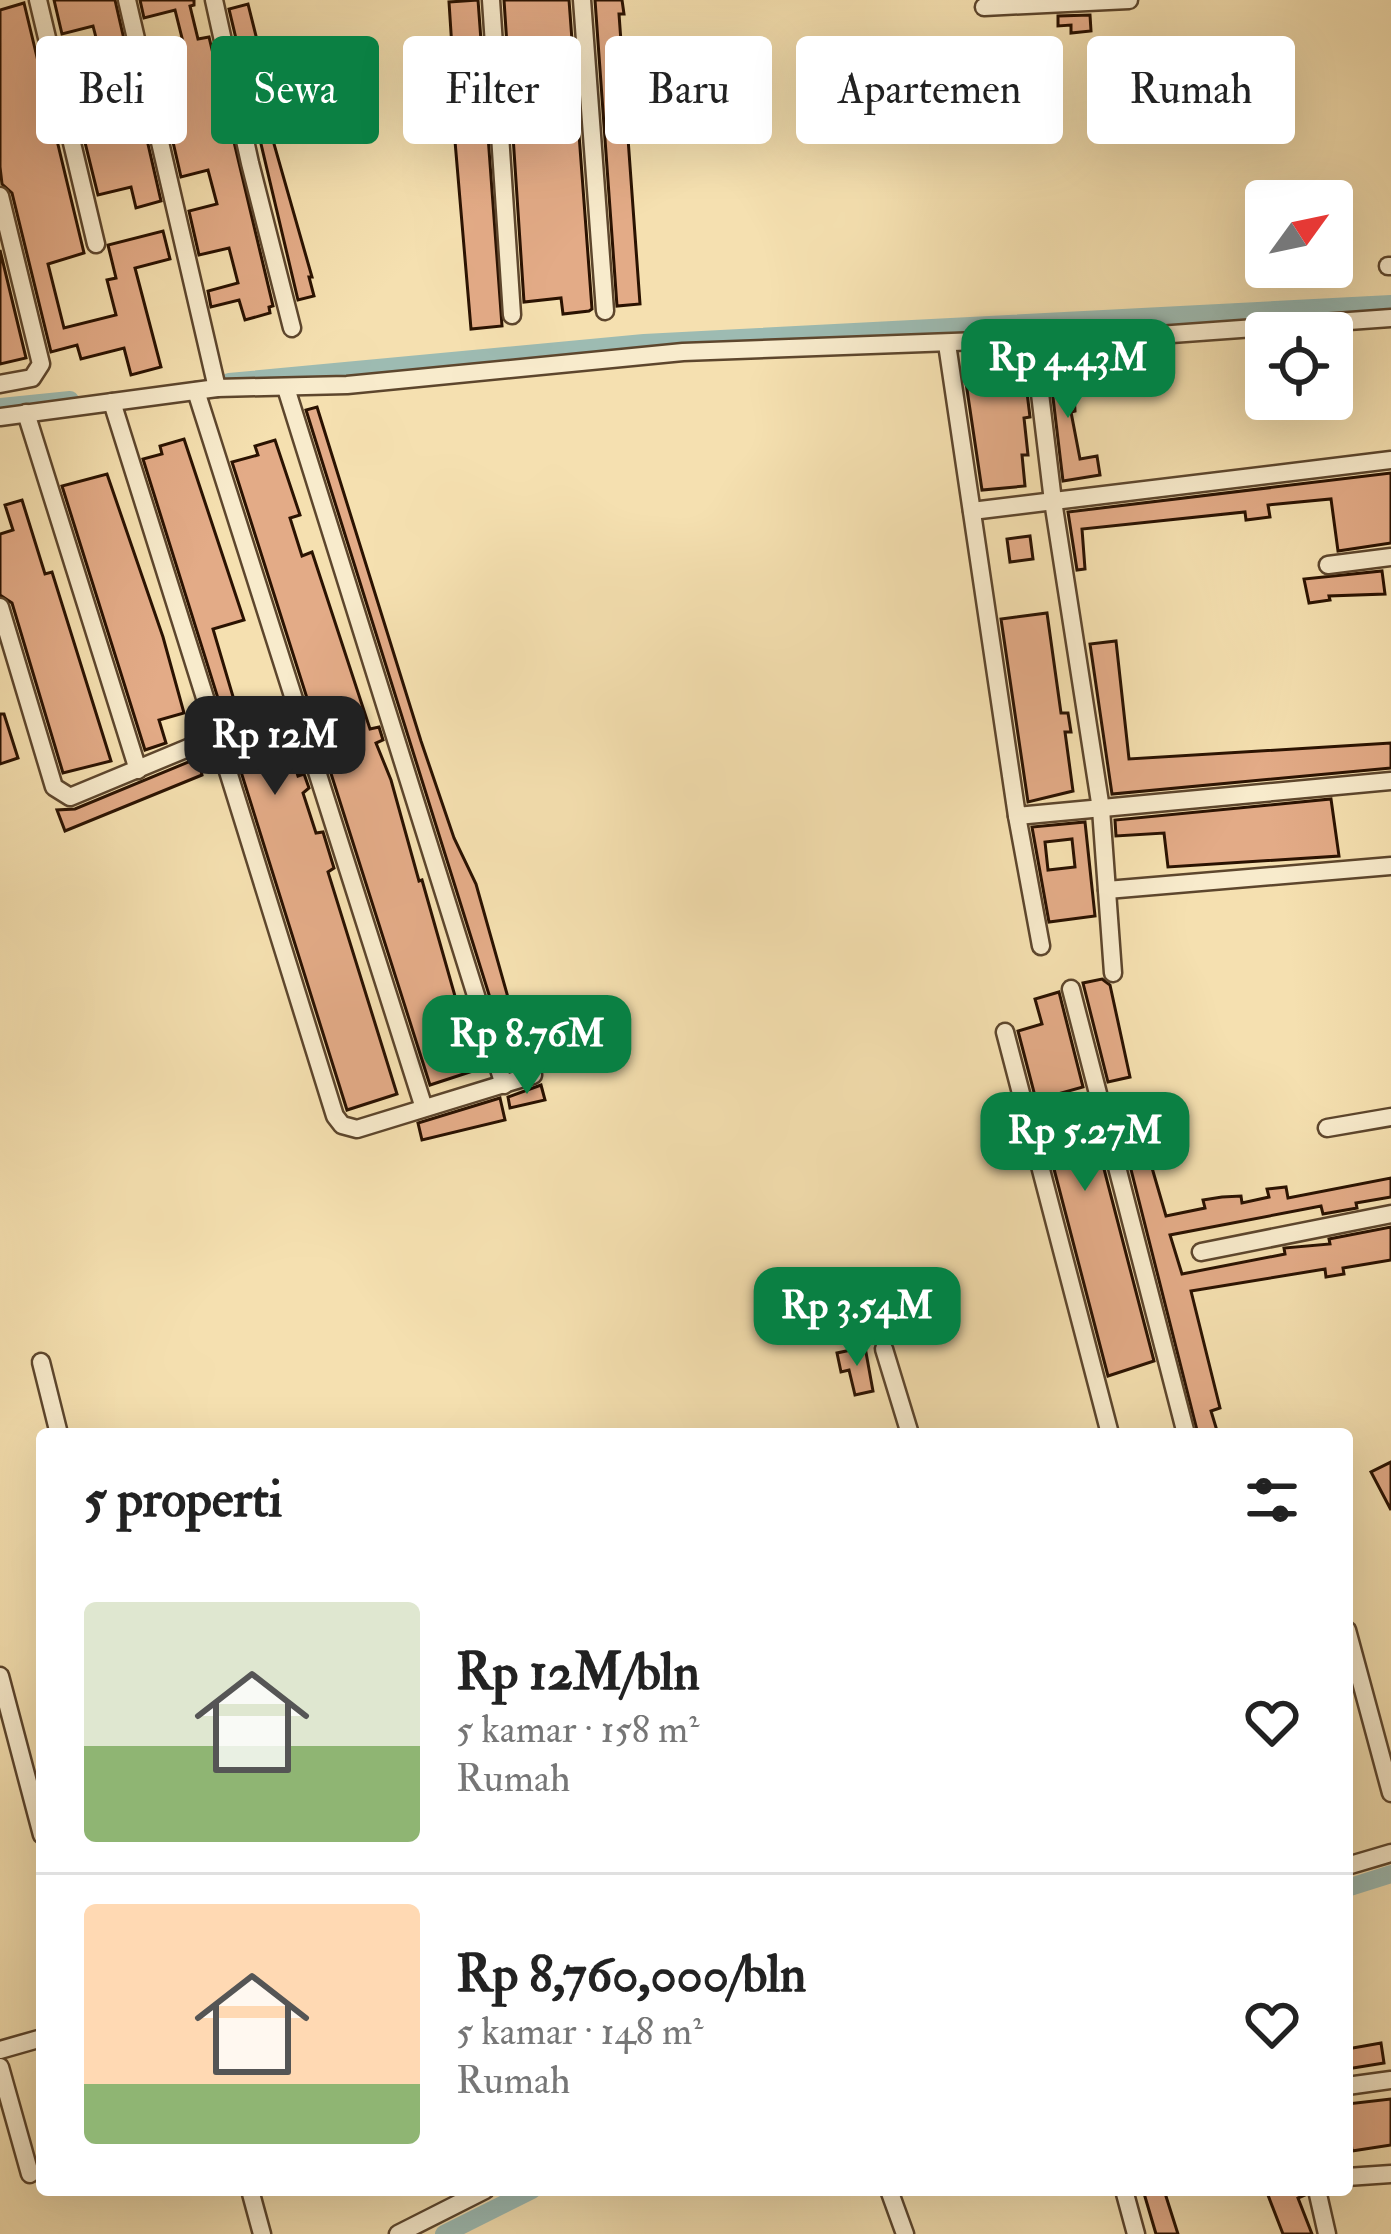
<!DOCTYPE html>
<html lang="id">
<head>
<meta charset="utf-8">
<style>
	:root { --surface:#fff; --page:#f2f2f2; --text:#222; --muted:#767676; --line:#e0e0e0; --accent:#0b8043 }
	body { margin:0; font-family:"IM FELL Double Pica",serif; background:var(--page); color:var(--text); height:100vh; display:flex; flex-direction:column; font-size:45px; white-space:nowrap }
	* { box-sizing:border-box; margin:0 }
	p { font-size:39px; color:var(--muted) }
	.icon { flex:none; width:66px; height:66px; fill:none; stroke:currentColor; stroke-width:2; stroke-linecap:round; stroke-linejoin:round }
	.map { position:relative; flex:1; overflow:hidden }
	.side { position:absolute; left:36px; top:1428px; width:1317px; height:768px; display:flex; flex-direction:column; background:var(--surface); border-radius:12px; box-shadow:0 12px 48px #0002 }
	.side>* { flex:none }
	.guide { position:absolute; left:36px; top:36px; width:1320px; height:108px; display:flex; gap:24px }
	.needle { width:78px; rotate:57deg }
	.fabs { position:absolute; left:1245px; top:180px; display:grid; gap:24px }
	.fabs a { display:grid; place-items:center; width:108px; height:108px; border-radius:12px; background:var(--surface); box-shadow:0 12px 48px #0002; font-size:60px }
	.price { position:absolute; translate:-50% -102px; padding:0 27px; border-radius:24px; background:var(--accent); color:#fff; font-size:39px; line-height:78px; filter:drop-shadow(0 3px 6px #0008) }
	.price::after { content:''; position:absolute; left:50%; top:72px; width:36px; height:27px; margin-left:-18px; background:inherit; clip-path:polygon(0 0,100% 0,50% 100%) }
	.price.current { background:#222; color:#fff }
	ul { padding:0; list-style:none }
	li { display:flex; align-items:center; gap:36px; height:300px; padding:0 48px }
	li+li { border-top:3px solid var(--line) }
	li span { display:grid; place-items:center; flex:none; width:336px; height:240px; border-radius:12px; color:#555 }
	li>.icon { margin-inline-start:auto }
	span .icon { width:144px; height:144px; fill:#fffc; stroke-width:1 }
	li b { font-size:51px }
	h2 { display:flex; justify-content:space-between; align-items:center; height:144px; padding:0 48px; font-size:51px }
	.chip { padding:0 42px; border-radius:12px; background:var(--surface); box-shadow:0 12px 48px #0002; font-size:42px; line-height:108px }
	.chip.current { background:var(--accent); color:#fff }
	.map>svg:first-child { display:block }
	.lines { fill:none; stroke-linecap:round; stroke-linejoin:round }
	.canal { stroke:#9dbbb2; stroke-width:18 }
	.building { fill:#e3ab87; stroke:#2a1201; stroke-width:3; fill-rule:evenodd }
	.minor-casing { stroke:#5d462d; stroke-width:21 }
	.minor { stroke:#f8ebcc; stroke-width:16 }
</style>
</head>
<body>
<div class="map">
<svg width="1391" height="2234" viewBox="0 0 1391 2234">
	<rect width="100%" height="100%" fill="#f5e0b0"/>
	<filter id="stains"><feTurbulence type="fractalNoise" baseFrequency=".00167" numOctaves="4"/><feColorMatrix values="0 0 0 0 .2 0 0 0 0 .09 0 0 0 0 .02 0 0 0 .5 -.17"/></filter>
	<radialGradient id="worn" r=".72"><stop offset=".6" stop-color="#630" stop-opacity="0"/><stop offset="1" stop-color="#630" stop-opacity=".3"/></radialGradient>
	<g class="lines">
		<g class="canal">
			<polyline points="229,382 644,343 1391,304"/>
			<polyline points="0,407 70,400"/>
			<polyline points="1347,1888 1391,1874"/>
			<polyline points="444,2234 532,2190"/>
		</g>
	</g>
	<g class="building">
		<polygon points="54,0 115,0 161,201 136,208 131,187 98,195 75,102 110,92 93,26 62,34"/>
		<polygon points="140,0 194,0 194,5 190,6 198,39 209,37 273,306 269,307 270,313 245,320 239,300 211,307 208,291 238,283 229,248 199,255 189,211 217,204 208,170 181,177 152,50 183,42 175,10 144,18"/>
		<polygon points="478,0 502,326 471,329 452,106 454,79 449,2"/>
		<polygon points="504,0 569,0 592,309 589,311 563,314 561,298 524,302"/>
		<polygon points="595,0 622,0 624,14 619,14 640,304 617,306"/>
		<polygon points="24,3 84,253 48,264 64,328 116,315 107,280 116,278 108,245 163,231 170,259 135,268 161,367 131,375 124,348 81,359 77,345 51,352 12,193 2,184 0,167 0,10"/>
		<polygon points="248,4 264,68 268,93 265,94 274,144 312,277 309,277 314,296 298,300 229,9"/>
		<polygon points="1090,15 1091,31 1071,33 1071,25 1058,26 1058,16"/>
		<polygon points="1137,76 1138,109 1096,110 1095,77"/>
		<polygon points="0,250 26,358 0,364"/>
		<polygon points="1072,354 1075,411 1071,412 1080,459 1097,456 1100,475 1063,481 1048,356"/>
		<polygon points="1024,368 1030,417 1024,418 1028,455 1022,455 1025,486 982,490 965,376"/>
		<polygon points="317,407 421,741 454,838 476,884 520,1040 529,1037 537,1063 512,1068 306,410"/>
		<polygon points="184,439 244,620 213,629 247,744 284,733 298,776 304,774 309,788 303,793 316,833 323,832 334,868 328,872 397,1094 347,1110 143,459 162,454 160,446"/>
		<polygon points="275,440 300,515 290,518 302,556 312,552 370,729 379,727 383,740 376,743 391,780 419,881 422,880 476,1070 430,1085 232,462 258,455 255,446"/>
		<polygon points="1391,473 1391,543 1338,551 1331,499 1268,505 1270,517 1246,520 1245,512 1082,529 1085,569 1077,570 1068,512"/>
		<polygon points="107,474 163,637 184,713 159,720 166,743 145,750 62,486"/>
		<polygon points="22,500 45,574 52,572 111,761 63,773 12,603 0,595 0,534 13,530 5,505"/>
		<polygon points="1030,536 1033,559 1010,562 1007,539"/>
		<polygon points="1382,571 1385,594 1329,596 1330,600 1309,603 1304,579"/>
		<polygon points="1047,613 1061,713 1068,713 1071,732 1065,732 1073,791 1028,802 1001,619"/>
		<polygon points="1116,641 1129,759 1391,743 1391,768 1112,794 1090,644"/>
		<polygon points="0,714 4,714 18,758 0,764"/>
		<polygon points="198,758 202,775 65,831 57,810 75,809"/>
		<polygon points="1331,799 1339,856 1168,867 1164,833 1116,836 1115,820"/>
		<path d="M1085 822 1095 916 1049 922 1032 827ZM1072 839 1075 867 1048 870 1045 842Z"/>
		<polygon points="1102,979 1110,985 1130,1077 1108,1082 1083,983"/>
		<polygon points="1059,992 1083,1087 1054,1095 1063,1127 1091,1119 1154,1361 1108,1376 1018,1031 1042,1024 1035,999"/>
		<polygon points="541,1085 545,1100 510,1108 508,1097"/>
		<polygon points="500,1098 505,1120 422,1140 418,1123"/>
		<polygon points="1141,1130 1166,1216 1205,1208 1203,1200 1222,1197 1241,1196 1242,1203 1269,1197 1267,1189 1286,1187 1288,1198 1391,1178 1391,1197 1356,1203 1357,1208 1323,1214 1321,1206 1170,1235 1182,1274 1285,1254 1284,1248 1330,1244 1329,1239 1391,1227 1391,1260 1343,1268 1344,1274 1326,1277 1325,1269 1191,1291 1220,1408 1211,1411 1218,1434 1198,1434 1122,1134"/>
		<polygon points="865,1347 873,1391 855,1395 849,1370 841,1372 837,1353"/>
		<polygon points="1391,1462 1391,1510 1371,1472"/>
		<polygon points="1381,2043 1384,2063 1347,2069 1347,2049"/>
		<polygon points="1391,2099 1391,2145 1352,2151 1347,2104"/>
		<polygon points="1143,2190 1164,2190 1178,2234 1156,2234"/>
		<polygon points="1266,2190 1305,2190 1305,2195 1298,2198 1312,2234 1283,2234"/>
	</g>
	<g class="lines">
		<g class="minor-casing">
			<g id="minor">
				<polyline points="38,0 96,244"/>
				<polyline points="127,0 217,388"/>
				<polyline points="214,0 250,163 292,328"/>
				<polyline points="491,0 512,315"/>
				<polyline points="582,0 605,311"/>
				<polyline points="984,7 1129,0"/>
				<polyline points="0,196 41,364 32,378 0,384"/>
				<polyline points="1388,266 1391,266"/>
				<polyline points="947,344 1017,816 1391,781"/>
				<polyline points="1034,344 1053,501 1101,809 1113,973"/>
				<polyline points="286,388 504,1085"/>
				<polyline points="196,391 424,1108"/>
				<polyline points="112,402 217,736"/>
				<polyline points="26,413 138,770"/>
				<polyline points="0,417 217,388 347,385 683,352 979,341 1034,344 1391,318"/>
				<polyline points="972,511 1391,460"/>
				<polyline points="1328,565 1391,557"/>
				<polyline points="0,607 54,787 70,797 217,736 335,1116 342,1125 357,1129 533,1075"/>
				<polyline points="1017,816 1041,946"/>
				<polyline points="1107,890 1391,866"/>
				<polyline points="1071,989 1186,1434"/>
				<polyline points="1005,1032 1110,1434"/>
				<polyline points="1327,1128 1391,1117"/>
				<polyline points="1201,1252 1391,1214"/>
				<polyline points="884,1349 910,1434"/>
				<polyline points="41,1362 59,1434"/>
				<polyline points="1347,1630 1391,1793"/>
				<polyline points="0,1676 42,1835"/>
				<polyline points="1347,1866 1391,1853"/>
				<polyline points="0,2050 42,2038"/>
				<polyline points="0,2067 30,2174"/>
				<polyline points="1347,2086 1391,2080"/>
				<polyline points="1347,2177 1391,2174"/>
				<polyline points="250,2190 262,2234"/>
				<polyline points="889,2190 905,2234"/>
				<polyline points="1124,2190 1136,2234"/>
				<polyline points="1317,2190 1327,2234"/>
				<polyline points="398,2234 485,2190"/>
			</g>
		</g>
		<use href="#minor" class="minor"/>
	</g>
	<rect width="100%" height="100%" filter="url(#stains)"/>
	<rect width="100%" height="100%" fill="url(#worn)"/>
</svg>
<div class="fabs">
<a><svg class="needle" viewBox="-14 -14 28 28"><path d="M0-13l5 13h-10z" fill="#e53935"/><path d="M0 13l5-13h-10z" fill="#767676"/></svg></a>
<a><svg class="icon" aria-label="locate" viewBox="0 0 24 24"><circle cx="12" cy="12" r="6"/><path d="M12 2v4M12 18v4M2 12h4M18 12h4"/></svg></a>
</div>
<b class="price" style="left:1068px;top:421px">Rp 4.43M</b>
<b class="price current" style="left:275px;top:798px">Rp 12M</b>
<b class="price" style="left:527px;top:1097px">Rp 8.76M</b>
<b class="price" style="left:1085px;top:1194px">Rp 5.27M</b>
<b class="price" style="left:857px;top:1369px">Rp 3.54M</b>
<div class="guide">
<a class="chip">Beli</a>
<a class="chip current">Sewa</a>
<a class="chip">Filter</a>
<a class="chip">Baru</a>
<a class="chip">Apartemen</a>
<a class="chip">Rumah</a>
</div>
<section class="side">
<h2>5 properti<svg class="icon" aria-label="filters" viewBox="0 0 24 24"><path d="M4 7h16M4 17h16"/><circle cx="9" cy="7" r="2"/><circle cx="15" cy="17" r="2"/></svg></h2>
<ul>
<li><span style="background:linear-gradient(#dfe7d0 60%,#8fb573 0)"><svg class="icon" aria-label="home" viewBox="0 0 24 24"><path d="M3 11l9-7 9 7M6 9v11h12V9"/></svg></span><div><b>Rp 12M/bln</b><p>5 kamar · 158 m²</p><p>Rumah</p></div><svg class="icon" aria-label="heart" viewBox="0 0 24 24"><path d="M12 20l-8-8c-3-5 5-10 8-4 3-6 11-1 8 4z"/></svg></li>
<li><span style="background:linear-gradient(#ffd9b3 75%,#8fb573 0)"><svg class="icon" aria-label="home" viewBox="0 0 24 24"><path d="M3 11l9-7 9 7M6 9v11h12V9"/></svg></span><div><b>Rp 8,760,000/bln</b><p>5 kamar · 148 m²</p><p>Rumah</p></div><svg class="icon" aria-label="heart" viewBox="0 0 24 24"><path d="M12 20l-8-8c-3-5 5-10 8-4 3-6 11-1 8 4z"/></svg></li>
</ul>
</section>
</div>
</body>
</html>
